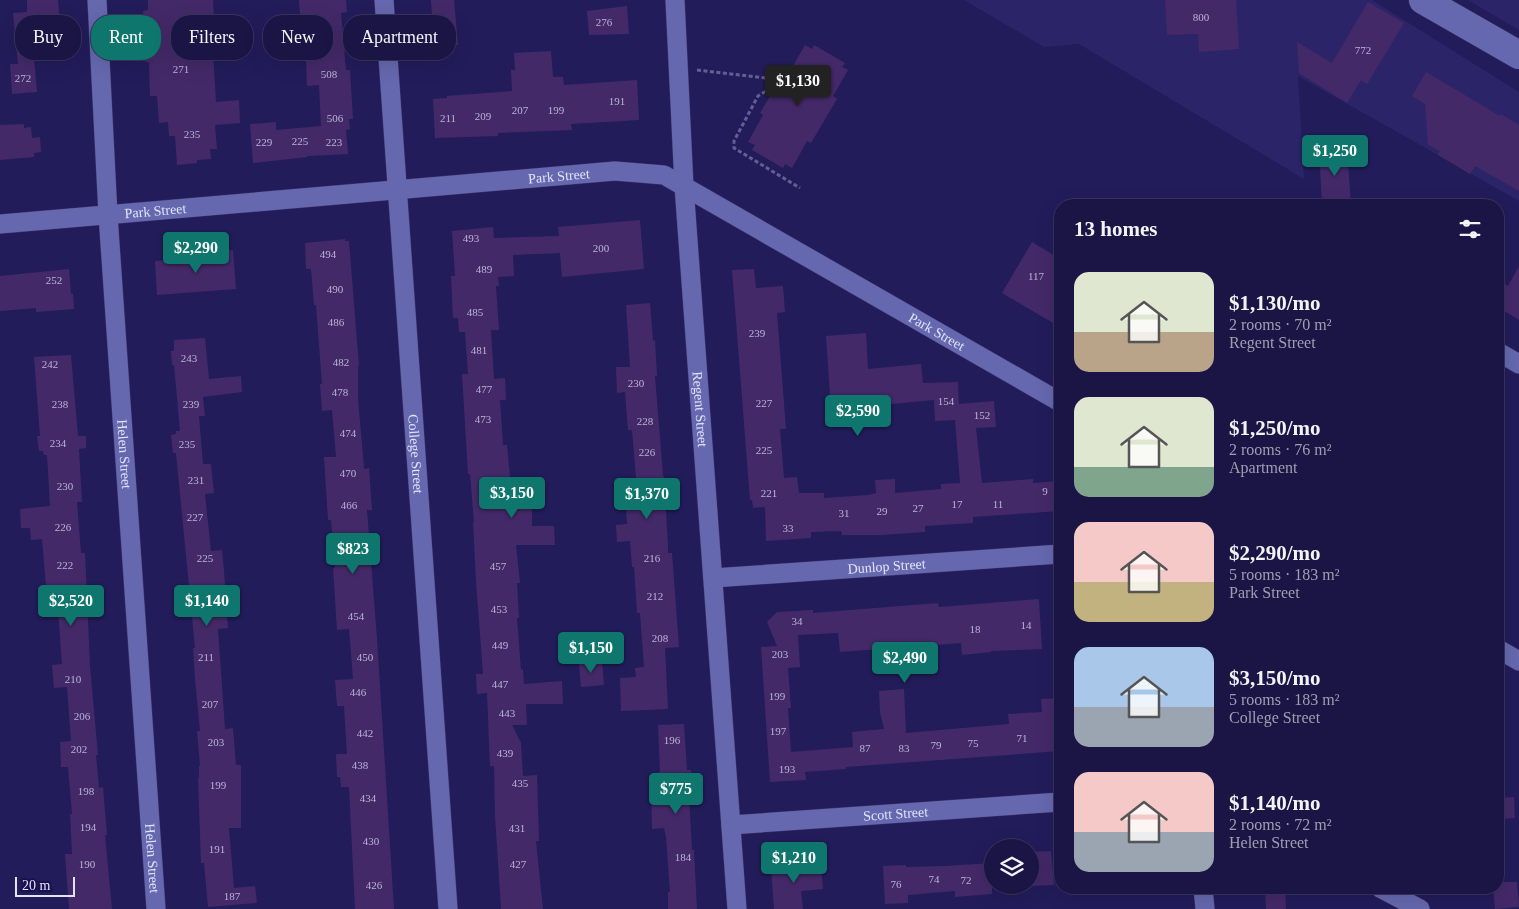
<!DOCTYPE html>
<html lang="en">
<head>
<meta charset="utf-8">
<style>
	:root { --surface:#1a1544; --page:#231e4b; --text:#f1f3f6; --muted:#9f9fb2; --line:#38345d; --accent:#0f766e }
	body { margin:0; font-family:"Times New Roman",serif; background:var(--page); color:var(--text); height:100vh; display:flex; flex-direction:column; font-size:19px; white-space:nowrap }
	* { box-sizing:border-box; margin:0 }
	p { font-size:16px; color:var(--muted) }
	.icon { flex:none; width:28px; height:28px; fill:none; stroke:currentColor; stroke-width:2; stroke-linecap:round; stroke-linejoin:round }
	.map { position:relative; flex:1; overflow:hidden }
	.panel { position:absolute; left:1054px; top:199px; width:450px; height:695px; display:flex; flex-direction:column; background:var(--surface); border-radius:20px; box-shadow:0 5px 20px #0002,0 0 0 1px var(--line) }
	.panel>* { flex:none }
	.guide { position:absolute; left:15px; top:15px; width:475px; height:45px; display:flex; gap:10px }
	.controls { position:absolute; left:984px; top:839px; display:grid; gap:10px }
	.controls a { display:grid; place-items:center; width:55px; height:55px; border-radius:50%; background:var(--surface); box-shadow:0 5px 20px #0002,0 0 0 1px var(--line); font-size:25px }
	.scale { position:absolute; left:15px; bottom:12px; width:60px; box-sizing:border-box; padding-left:5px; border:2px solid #e1e3fb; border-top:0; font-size:14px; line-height:18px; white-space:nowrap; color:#e1e3fb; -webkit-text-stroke:4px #19114f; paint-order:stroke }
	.price { position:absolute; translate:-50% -42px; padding:0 11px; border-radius:5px; background:var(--accent); color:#fff; font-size:16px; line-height:32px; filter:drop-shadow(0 1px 2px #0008) }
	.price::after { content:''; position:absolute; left:50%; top:30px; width:15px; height:11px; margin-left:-8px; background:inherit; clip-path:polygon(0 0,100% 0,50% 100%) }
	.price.on { background:#222; color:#fff }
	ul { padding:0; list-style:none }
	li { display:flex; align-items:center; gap:15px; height:125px; padding:0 20px }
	li span { display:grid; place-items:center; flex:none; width:140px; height:100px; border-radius:15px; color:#555 }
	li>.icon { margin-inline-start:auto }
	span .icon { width:60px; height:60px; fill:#fffc; stroke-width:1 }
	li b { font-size:21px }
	h2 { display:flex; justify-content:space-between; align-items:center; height:60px; padding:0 20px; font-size:21px }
	.tag { padding:0 18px; border-radius:20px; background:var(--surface); box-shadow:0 5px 20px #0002,0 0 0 1px var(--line); font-size:18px; line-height:45px }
	.tag.on { background:var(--accent); color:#fff }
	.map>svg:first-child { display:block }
	.built { fill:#2b2469 }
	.building { fill:#442969 }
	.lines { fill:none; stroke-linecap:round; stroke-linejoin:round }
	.street-casing { stroke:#3d3268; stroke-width:20 }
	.secondary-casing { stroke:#3d3268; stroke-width:29 }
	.path { stroke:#636091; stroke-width:3; stroke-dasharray:4 2.5; stroke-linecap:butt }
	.street { stroke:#6568ae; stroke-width:19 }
	.secondary { stroke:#6568ae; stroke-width:28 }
	.labels { text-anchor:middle; stroke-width:4.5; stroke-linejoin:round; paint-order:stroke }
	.number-label { font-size:11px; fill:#bab4d6 }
	.street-label { font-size:14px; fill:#e1e3fb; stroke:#19114f }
</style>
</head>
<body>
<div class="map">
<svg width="1519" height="909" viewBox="0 0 1519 909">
	<rect width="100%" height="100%" fill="#221c5b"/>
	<g class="built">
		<polygon points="964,0 1372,0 1519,92 1519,201 1298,76 1304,179 1079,44 1044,47"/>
		<polygon points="1468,0 1519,0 1519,30"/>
	</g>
	<g class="building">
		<polygon points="27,0 58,0 60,24 56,25 57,29 52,29 53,34 32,36 37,92 12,94 10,64 18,64 13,13 27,12"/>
		<polygon points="148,0 213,0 215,36 212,36 216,102 239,100 240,123 215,125 217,149 210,149 211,159 197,160 197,163 177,165 175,136 169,136 168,122 159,123 157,96 150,96 149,62 146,62 143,11 148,10"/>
		<polygon points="299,0 346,0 347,12 341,13 346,70 350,70 353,119 349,119 350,129 346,130 348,154 307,156 307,157 253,163 250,124 276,122 276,130 321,126 319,85 307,86 306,61 321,60 318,14 300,16"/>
		<polygon points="431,0 454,0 458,45 434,46"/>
		<polygon points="1165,0 1236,0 1239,49 1199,52 1198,34 1167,35"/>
		<polygon points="1368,2 1404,23 1367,84 1361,80 1347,103 1299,73 1297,42 1332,63"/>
		<polygon points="627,6 629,34 589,35 587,11"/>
		<polygon points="805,45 812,49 814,45 833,56 845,63 842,67 848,70 833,96 837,99 811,143 807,141 792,168 785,164 783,168 752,150 755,145 748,142 763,115 760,113 786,69 790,71"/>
		<polygon points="551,51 553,77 563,77 564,85 637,80 639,120 571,124 572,130 498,133 498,136 435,138 433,99 447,98 447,96 512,91 511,70 515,70 514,53"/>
		<polygon points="1426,72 1500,116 1501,114 1519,125 1519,191 1475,166 1470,174 1438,155 1440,151 1428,145 1425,104 1412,96"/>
		<polygon points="24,124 24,128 31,127 32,138 40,137 41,152 34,153 34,157 0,160 0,125"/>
		<polygon points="1347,148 1351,205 1322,205 1319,149"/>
		<polygon points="640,220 644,269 562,277 560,253 513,255 514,276 498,277 499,286 496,286 499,330 491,330 494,379 505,378 506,400 500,400 503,445 507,445 512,498 532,498 532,526 554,526 555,545 516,545 520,583 517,583 519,618 517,618 521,670 523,669 524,684 562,681 563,704 526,704 527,725 512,725 521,743 523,776 537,775 539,841 536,841 543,909 501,909 495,816 494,766 490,766 487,693 477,694 476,674 483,674 476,582 473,522 474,522 470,474 468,474 462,374 468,374 465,332 459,332 458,318 453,318 451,276 455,276 452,231 493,227 494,238 559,236 558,227"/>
		<polygon points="345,239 345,241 349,241 359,366 358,366 358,400 363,455 364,469 369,468 372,510 367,510 377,639 394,909 355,909 349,787 341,787 340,777 337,777 336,754 347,754 344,706 337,706 335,680 353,679 349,629 337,630 333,568 335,568 331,520 328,520 324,457 336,457 332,410 322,411 320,384 322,384 316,305 314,305 311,269 306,269 305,243"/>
		<polygon points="1032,242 1060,259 1060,327 1002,293"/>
		<polygon points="233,250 236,289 157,295 155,261 208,257 208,252"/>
		<polygon points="1519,266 1519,320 1498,307 1498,280 1508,286"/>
		<polygon points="69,269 71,294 73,294 74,309 36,312 36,308 0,311 0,276"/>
		<polygon points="754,269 756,288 783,286 785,312 777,313 786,429 780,429 784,478 797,477 799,493 824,493 824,498 868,495 876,493 875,480 895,479 895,493 941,489 941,484 960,483 955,420 935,421 934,400 871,406 872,423 832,425 826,336 866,333 868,369 921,364 923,383 958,382 959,404 994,401 996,427 976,428 982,483 1033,479 1033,483 1058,481 1060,511 973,517 973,523 925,526 925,532 881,535 842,535 841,531 811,532 811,538 766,541 765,507 753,508 752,500 750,500 732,270"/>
		<polygon points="650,303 653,341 655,340 657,376 655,376 663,476 664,476 668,546 668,553 672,553 679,647 665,648 668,709 621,711 620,678 636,677 635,668 644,667 640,613 637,613 634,567 632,567 630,541 617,542 616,525 627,524 624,478 636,478 632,430 628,430 625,392 617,393 616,367 630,367 626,305"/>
		<polygon points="205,338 209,379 241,376 242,392 203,397 205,416 199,416 203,464 211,464 214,493 205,494 211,551 222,550 224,571 228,628 218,629 225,729 233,728 236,765 241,765 241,828 229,828 234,888 255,886 257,903 208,907 204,863 201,863 198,778 199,778 199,766 200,766 197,731 200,731 195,679 193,648 195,648 176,453 173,453 171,435 176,434 176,431 180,431 174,365 172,365 171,351 174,351 174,340"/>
		<polygon points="71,355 78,436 86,436 86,448 79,449 82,502 77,502 81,553 85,553 90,666 98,755 96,755 99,788 103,787 107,835 105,835 112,909 69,909 65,854 72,854 70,814 72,814 68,767 61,767 60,742 71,741 67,687 54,688 52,665 62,664 58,610 44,611 42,586 46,586 42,539 31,540 30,528 21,528 20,509 50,506 47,455 44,455 43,451 39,451 37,436 40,436 34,357"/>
		<polygon points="1039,599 1042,649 991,651 991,652 962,655 961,643 840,652 838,633 798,635 800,667 788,668 791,708 788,708 791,752 853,747 852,732 884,729 880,712 879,691 904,689 906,733 1009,724 1008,714 1042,712 1041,699 1060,698 1060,751 846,767 846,769 805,772 806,780 770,782 761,647 777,646 767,622 777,612 813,610 813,613 938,603 939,607"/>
		<polygon points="602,662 604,685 581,687 579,664"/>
		<polygon points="684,724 687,770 691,770 693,796 689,796 692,850 694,850 697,909 668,909 668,892 670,892 666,837 664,828 652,829 651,786 659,785 658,772 660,772 658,725"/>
		<polygon points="1514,797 1515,818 1498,819 1498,798"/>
		<polygon points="1051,851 1054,885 1032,886 1030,852"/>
		<polygon points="992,863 992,894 955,897 955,891 908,895 908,903 885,904 883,866 906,865 906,867 945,866"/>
		<polygon points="821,864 823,889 801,891 803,909 774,909 771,867"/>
		<polygon points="1498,882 1517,882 1519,907 1495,909 1493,888 1498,888"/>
		<polygon points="1265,888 1285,888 1286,909 1266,909"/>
	</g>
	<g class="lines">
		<g class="street-casing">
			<g id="street">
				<path id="s1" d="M97 0 108 215 156 909"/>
				<path id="s2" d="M384 0 448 909"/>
				<path id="s3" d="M675 0 684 186 737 909"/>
				<path id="s4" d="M0 224 615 171 664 175 1060 402"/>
				<polyline points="1498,352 1519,364"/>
				<path id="s5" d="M713 578 1060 554"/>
				<polyline points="1498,649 1519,661"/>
				<path id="s6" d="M731 825 1060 802"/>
				<polyline points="1203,888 1205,909"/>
				<polyline points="1380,888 1420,909"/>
			</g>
		</g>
		<g class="secondary-casing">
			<polyline id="secondary" points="1423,0 1519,55"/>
		</g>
		<g class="path">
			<polyline points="697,70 775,79"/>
			<polyline points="771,88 758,96 734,141 734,148 800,188"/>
		</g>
		<use href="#street" class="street"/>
		<use href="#secondary" class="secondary"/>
	</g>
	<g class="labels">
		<g class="number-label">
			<text x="1201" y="21">800</text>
			<text x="604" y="26">276</text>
			<text x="1363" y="54">772</text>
			<text x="181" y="73">271</text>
			<text x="329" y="78">508</text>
			<text x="23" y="82">272</text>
			<text x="617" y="105">191</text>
			<text x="520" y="114">207</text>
			<text x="556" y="114">199</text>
			<text x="483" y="120">209</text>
			<text x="335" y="122">506</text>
			<text x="448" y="122">211</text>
			<text x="192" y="138">235</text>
			<text x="300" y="145">225</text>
			<text x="264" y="146">229</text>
			<text x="334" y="146">223</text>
			<text x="471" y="242">493</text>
			<text x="601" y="252">200</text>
			<text x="328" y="258">494</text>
			<text x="484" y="273">489</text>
			<text x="1036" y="280">117</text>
			<text x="54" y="284">252</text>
			<text x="335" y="293">490</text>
			<text x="475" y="316">485</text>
			<text x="336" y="326">486</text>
			<text x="757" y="337">239</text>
			<text x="479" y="354">481</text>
			<text x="189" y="362">243</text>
			<text x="341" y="366">482</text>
			<text x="50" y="368">242</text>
			<text x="636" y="387">230</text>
			<text x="484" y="393">477</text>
			<text x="340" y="396">478</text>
			<text x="946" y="405">154</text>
			<text x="764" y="407">227</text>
			<text x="60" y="408">238</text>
			<text x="191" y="408">239</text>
			<text x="982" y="419">152</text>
			<text x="483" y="423">473</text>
			<text x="645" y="425">228</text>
			<text x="348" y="437">474</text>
			<text x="58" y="447">234</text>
			<text x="187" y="448">235</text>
			<text x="764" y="454">225</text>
			<text x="647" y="456">226</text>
			<text x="348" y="477">470</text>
			<text x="196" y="484">231</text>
			<text x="65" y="490">230</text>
			<text x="1045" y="495">9</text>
			<text x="769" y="497">221</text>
			<text x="957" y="508">17</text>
			<text x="998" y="508">11</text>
			<text x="349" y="509">466</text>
			<text x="918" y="512">27</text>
			<text x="882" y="515">29</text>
			<text x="844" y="517">31</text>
			<text x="195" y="521">227</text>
			<text x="63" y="531">226</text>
			<text x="788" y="532">33</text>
			<text x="205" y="562">225</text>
			<text x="652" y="562">216</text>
			<text x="65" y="569">222</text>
			<text x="498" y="570">457</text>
			<text x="655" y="600">212</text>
			<text x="499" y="613">453</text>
			<text x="356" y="620">454</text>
			<text x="797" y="625">34</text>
			<text x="1026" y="629">14</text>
			<text x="975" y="633">18</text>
			<text x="660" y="642">208</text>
			<text x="500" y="649">449</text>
			<text x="780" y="658">203</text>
			<text x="206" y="661">211</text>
			<text x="365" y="661">450</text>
			<text x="73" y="683">210</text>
			<text x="500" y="688">447</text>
			<text x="358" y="696">446</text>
			<text x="777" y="700">199</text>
			<text x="210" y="708">207</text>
			<text x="507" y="717">443</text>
			<text x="82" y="720">206</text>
			<text x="778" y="735">197</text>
			<text x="365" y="737">442</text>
			<text x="1022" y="742">71</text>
			<text x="672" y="744">196</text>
			<text x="216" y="746">203</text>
			<text x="973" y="747">75</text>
			<text x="936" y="749">79</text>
			<text x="865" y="752">87</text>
			<text x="904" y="752">83</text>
			<text x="79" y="753">202</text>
			<text x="505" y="757">439</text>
			<text x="360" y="769">438</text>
			<text x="787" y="773">193</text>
			<text x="520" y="787">435</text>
			<text x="218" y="789">199</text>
			<text x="86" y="795">198</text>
			<text x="368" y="802">434</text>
			<text x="88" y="831">194</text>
			<text x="517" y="832">431</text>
			<text x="371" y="845">430</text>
			<text x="217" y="853">191</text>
			<text x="683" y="861">184</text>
			<text x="87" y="868">190</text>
			<text x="518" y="868">427</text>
			<text x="934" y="883">74</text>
			<text x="966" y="884">72</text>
			<text x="896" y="888">76</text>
			<text x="374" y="889">426</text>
			<text x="232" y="900">187</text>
		</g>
		<g class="street-label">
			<text dy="5" stroke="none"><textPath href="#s4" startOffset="561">Park Street</textPath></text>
			<text dy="5" stroke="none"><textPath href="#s4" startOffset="156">Park Street</textPath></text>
			<text dy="5" stroke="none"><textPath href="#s4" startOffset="981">Park Street</textPath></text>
			<text dy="5" stroke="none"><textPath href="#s3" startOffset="410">Regent Street</textPath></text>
			<text dy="5" stroke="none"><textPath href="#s1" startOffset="455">Helen Street</textPath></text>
			<text dy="5" stroke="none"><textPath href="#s2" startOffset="455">College Street</textPath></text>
			<text dy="5" stroke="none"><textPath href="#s5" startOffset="174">Dunlop Street</textPath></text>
			<text dy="5" stroke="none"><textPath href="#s6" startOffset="165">Scott Street</textPath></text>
			<text dy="5" stroke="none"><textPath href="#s1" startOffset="860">Helen Street</textPath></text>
		</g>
	</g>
</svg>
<div class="controls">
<a><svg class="icon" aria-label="layers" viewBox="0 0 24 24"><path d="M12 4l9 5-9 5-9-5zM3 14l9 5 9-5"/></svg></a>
</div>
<div class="scale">20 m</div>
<b class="price on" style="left:798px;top:107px">$1,130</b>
<b class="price" style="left:1335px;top:177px">$1,250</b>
<b class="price" style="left:196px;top:274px">$2,290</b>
<b class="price" style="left:858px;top:437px">$2,590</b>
<b class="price" style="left:512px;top:519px">$3,150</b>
<b class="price" style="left:647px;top:520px">$1,370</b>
<b class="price" style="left:353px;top:575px">$823</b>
<b class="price" style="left:71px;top:627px">$2,520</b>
<b class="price" style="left:207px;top:627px">$1,140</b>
<b class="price" style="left:591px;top:674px">$1,150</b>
<b class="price" style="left:905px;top:684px">$2,490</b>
<b class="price" style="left:676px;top:815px">$775</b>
<b class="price" style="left:794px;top:884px">$1,210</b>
<div class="guide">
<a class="tag">Buy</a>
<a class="tag on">Rent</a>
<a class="tag">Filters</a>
<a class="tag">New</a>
<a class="tag">Apartment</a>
</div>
<section class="panel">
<h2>13 homes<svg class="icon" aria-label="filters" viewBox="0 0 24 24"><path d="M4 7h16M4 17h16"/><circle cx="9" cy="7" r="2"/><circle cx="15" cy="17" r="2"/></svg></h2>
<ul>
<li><span style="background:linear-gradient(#dfe7d0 60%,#b9a48a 0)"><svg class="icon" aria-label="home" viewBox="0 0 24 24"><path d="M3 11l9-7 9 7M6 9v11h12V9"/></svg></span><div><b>$1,130/mo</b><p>2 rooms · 70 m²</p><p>Regent Street</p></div></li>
<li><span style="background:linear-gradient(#dfe7d0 70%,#7fa58c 0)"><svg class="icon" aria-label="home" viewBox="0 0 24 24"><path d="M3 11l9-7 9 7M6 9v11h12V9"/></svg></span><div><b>$1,250/mo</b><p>2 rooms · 76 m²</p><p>Apartment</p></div></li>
<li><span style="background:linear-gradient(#f6c9c9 60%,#c2b280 0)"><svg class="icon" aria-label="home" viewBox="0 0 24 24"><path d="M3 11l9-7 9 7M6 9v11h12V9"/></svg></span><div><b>$2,290/mo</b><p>5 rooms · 183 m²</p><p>Park Street</p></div></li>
<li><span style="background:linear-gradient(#a9c7e8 60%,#9aa5b1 0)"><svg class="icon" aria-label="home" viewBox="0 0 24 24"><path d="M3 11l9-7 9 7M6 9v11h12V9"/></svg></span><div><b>$3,150/mo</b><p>5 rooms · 183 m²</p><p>College Street</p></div></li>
<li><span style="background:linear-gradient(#f6c9c9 60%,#9aa5b1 0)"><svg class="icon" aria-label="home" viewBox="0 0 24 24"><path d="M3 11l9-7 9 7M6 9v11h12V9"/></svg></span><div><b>$1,140/mo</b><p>2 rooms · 72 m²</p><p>Helen Street</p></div></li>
</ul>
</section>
</div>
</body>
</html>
